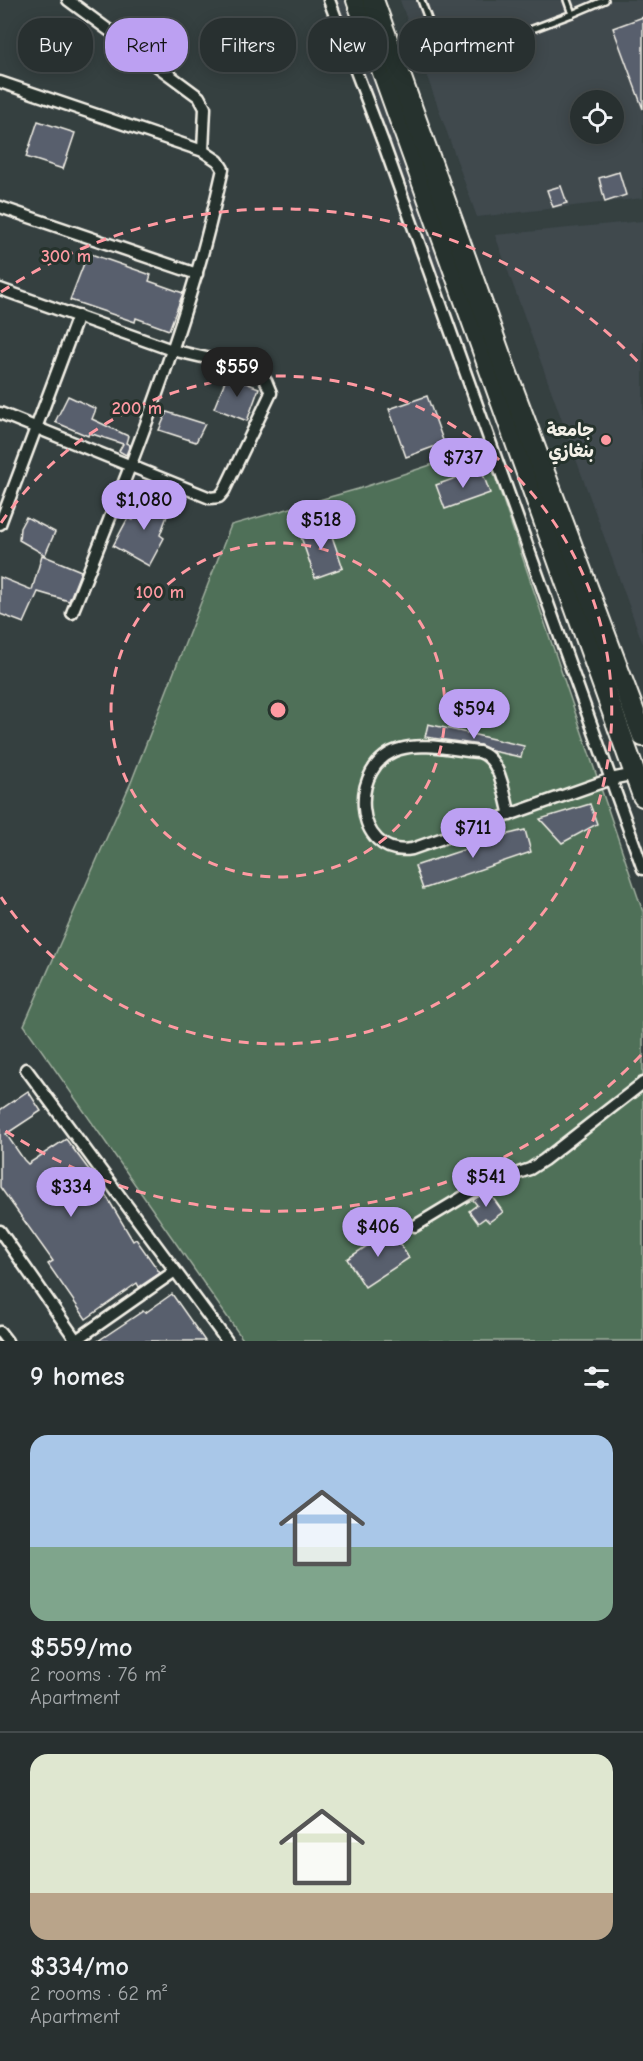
<!DOCTYPE html>
<html lang="en">
<head>
<meta charset="utf-8">
<style>
	:root { --surface:#283030; --page:#343c3c; --text:#f1f3f6; --muted:#a5a9ab; --line:#444b4c; --accent:#bca0f2 }
	body { margin:0; font-family:"Comic Neue","Playpen Sans Arabic",sans-serif; background:var(--page); color:var(--text); height:100vh; display:flex; flex-direction:column; font-size:22px; white-space:nowrap }
	* { box-sizing:border-box; margin:0 }
	p { font-size:20px; color:var(--muted) }
	.icon { flex:none; width:33px; height:33px; fill:none; stroke:currentColor; stroke-width:2; stroke-linecap:round; stroke-linejoin:round }
	.map { position:relative; height:1341px; overflow:hidden }
	.side { display:flex; flex-direction:column; background:var(--surface); flex:1 }
	.side>* { flex:none }
	.top-card { position:absolute; left:18px; top:18px; width:608px; height:54px; display:flex; gap:12px }
	.buttons { position:absolute; left:570px; top:90px; display:grid; gap:12px }
	.buttons a { display:grid; place-items:center; width:54px; height:54px; border-radius:50%; background:var(--surface); box-shadow:0 3px 15px #0003,0 0 0 2px var(--line); font-size:30px }
	.price { position:absolute; translate:-50% -51px; padding:0 14px; border-radius:21px; background:var(--accent); color:#111; font-size:20px; line-height:39px; filter:drop-shadow(0 2px 3px #0008) }
	.price::after { content:''; position:absolute; left:50%; top:36px; width:18px; height:14px; margin-left:-9px; background:inherit; clip-path:polygon(0 0,100% 0,50% 100%) }
	.price.selected { background:#222; color:#fff }
	ul { padding:0; list-style:none }
	li { display:grid; align-content:center; gap:12px; height:318px; padding:0 30px }
	li+li { border-top:2px solid var(--line) }
	li span { display:grid; place-items:center; height:186px; border-radius:18px; color:#555 }
	li>.icon { margin-inline-start:auto }
	span .icon { width:108px; height:108px; fill:#fffc; stroke-width:1 }
	li b { font-size:26px }
	h2 { display:flex; justify-content:space-between; align-items:center; height:72px; padding:0 30px; font-size:26px }
	.tag { padding:0 21px; border-radius:24px; background:var(--surface); box-shadow:0 3px 15px #0003,0 0 0 2px var(--line); font-size:21px; line-height:54px }
	.tag.selected { background:var(--accent); color:#111 }
	.map>svg:first-child { display:block }
	.built { fill:#40494e; fill-rule:evenodd }
	.green { fill:#507059; stroke:#a2b0a0; stroke-width:1.5 }
	.building { fill:#595f6d; stroke:#f4f1e8; stroke-width:1.5 }
	.lines { fill:none; stroke-linecap:round; stroke-linejoin:round }
	.lane-casing { stroke:#f4f1e8; stroke-width:10 }
	.street-casing { stroke:#f4f1e8; stroke-width:15 }
	.highway-casing { stroke:#f4f1e8; stroke-width:24 }
	.lane { stroke:#26332d; stroke-width:5 }
	.street { stroke:#26332d; stroke-width:10 }
	.highway { stroke:#26332d; stroke-width:20 }
	.ring { fill:none; stroke:#ff9aa2; stroke-width:3; stroke-dasharray:10 8 }
	.poi-dot { fill:#ff9aa2; stroke:#26332d; stroke-width:2 }
	.labels { text-anchor:middle; stroke-width:6; stroke-linejoin:round; paint-order:stroke }
	.poi-label { font-size:18px; font-weight:bold; fill:#f4f1e8; stroke:#26332d; text-anchor:end }
	.centre { fill:#ff9aa2; stroke:#26332d; stroke-width:3 }
	.ring-label { font-size:18px; text-anchor:middle; font-weight:bold; fill:#ff9aa2; stroke:#26332d; stroke-width:6; stroke-linejoin:round; paint-order:stroke }
</style>
</head>
<body>
<div class="map">
<svg width="643" height="1341" viewBox="0 0 643 1341">
	<rect width="100%" height="100%" fill="#354040"/>
	<filter id="ink" filterUnits="userSpaceOnUse"><feTurbulence type="fractalNoise" baseFrequency=".0167" numOctaves="2"/><feDisplacementMap in="SourceGraphic" scale="12" xChannelSelector="R" yChannelSelector="G"/><feConvolveMatrix kernelMatrix="1 2 1 2 8 2 1 2 1" color-interpolation-filters="sRGB"/></filter>
	<g filter="url(#ink)">
		<g class="built">
			<polygon points="324,0 351,0 449,278 430,285"/>
			<path d="M400 0H643V198L477 217ZM580 100H614V134H580Z"/>
			<polygon points="643,221 643,644 495,235"/>
		</g>
		<polygon class="green" points="485,447 643,912 643,1341 244,1341 24,1025 132,780 231,525 358,489"/>
		<g class="building">
			<polygon points="643,17 643,109 613,28"/>
			<polygon points="38,121 75,133 63,169 26,157"/>
			<polygon points="619,172 626,195 605,202 599,178"/>
			<polygon points="561,186 567,203 553,207 547,190"/>
			<polygon points="88,253 151,275 149,281 183,293 169,330 136,318 135,322 70,300"/>
			<polygon points="227,376 259,388 247,421 214,408"/>
			<polygon points="68,396 96,409 92,419 128,436 126,443 130,445 126,455 119,451 123,444 89,433 88,436 55,422"/>
			<polygon points="427,396 444,443 406,457 389,409"/>
			<polygon points="167,412 205,424 196,442 159,430"/>
			<polygon points="481,469 490,493 445,509 436,485"/>
			<polygon points="142,495 171,505 160,535 164,538 149,566 113,546 128,518 133,520"/>
			<polygon points="26,517 55,532 45,555 19,540 20,528"/>
			<polygon points="328,525 343,568 315,578 300,534"/>
			<polygon points="42,555 81,571 69,601 38,592 24,623 0,614 0,577 32,590"/>
			<polygon points="428,724 524,746 521,757 492,751 480,745 425,737"/>
			<polygon points="590,804 597,824 562,843 540,819"/>
			<polygon points="525,830 531,852 423,889 415,866 475,846 473,843"/>
			<polygon points="28,1091 41,1111 6,1134 24,1160 28,1164 66,1139 98,1182 133,1241 136,1239 160,1273 139,1287 137,1283 86,1319 48,1264 53,1261 0,1187 0,1110"/>
			<polygon points="488,1191 503,1212 489,1222 485,1218 478,1223 469,1211 477,1205 473,1200"/>
			<polygon points="391,1230 409,1258 365,1287 347,1259"/>
			<polygon points="172,1294 205,1341 98,1341 143,1311 145,1313"/>
		</g>
		<g class="lines">
			<g class="lane-casing">
				<g id="lane">
					<polyline points="421,0 439,49 447,55 461,56 572,14 567,0"/>
					<polyline points="572,14 605,0"/>
				</g>
			</g>
			<g class="street-casing">
				<g id="street">
					<polyline points="68,0 199,97 205,108 203,151"/>
					<polyline points="329,0 384,145 643,869"/>
					<polyline points="354,65 377,58"/>
					<path d="M0 82 203 151 218 161 223 169C215 204 207 240 196 275 162 390 117 501 72 613"/>
					<polyline points="0,207 197,274"/>
					<polyline points="0,289 172,350 254,369 266,381 271,393 224,491 219,497 210,498 0,413"/>
					<polyline points="0,524 78,316"/>
					<path d="M510 815C504 795 501 758 479 752 454 750 423 742 400 749 348 763 352 859 412 849L611 779 635 774"/>
					<polyline points="26,1069 227,1341"/>
					<polyline points="415,1226 483,1185 530,1169 544,1160 643,1083"/>
					<polyline points="0,1231 76,1340"/>
					<polyline points="0,1332 7,1341"/>
					<polyline points="75,1341 175,1271"/>
				</g>
			</g>
			<g class="highway-casing">
				<g id="highway">
					<polyline points="357,0 643,796"/>
					<polyline points="373,0 503,363 643,736"/>
				</g>
			</g>
			<use href="#lane" class="lane"/>
			<use href="#street" class="street"/>
			<use href="#highway" class="highway"/>
		</g>
	</g>
	<g class="ring">
		<circle cx="278" cy="710" r="167"/>
		<path d="M1 523A334 334 0 1 1 1 897"/>
		<path d="M641 1055A501 501 0 0 1 1 1128M1 292A501 501 0 0 1 641 365"/>
	</g>
	<circle class="poi-dot" cx="606" cy="440" r="6"/>
	<g class="labels">
		<g class="poi-label">
			<text x="594" y="436">جامعة<tspan x="594" dy="21">بنغازي</tspan></text>
		</g>
	</g>
	<circle cx="278" cy="710" r="9" class="centre"/>
	<g class="ring-label">
		<text x="66" y="262">300 m</text>
		<text x="137" y="414">200 m</text>
		<text x="160" y="598">100 m</text>
	</g>
</svg>
<div class="buttons">
<a><svg class="icon" aria-label="locate" viewBox="0 0 24 24"><circle cx="12" cy="12" r="6"/><path d="M12 2v4M12 18v4M2 12h4M18 12h4"/></svg></a>
</div>
<b class="price selected" style="left:237px;top:398px">$559</b>
<b class="price" style="left:463px;top:489px">$737</b>
<b class="price" style="left:144px;top:531px">$1,080</b>
<b class="price" style="left:321px;top:551px">$518</b>
<b class="price" style="left:474px;top:740px">$594</b>
<b class="price" style="left:473px;top:859px">$711</b>
<b class="price" style="left:486px;top:1208px">$541</b>
<b class="price" style="left:71px;top:1218px">$334</b>
<b class="price" style="left:378px;top:1258px">$406</b>
<div class="top-card">
<a class="tag">Buy</a>
<a class="tag selected">Rent</a>
<a class="tag">Filters</a>
<a class="tag">New</a>
<a class="tag">Apartment</a>
</div>
</div>
<section class="side">
<h2>9 homes<svg class="icon" aria-label="filters" viewBox="0 0 24 24"><path d="M4 7h16M4 17h16"/><circle cx="9" cy="7" r="2"/><circle cx="15" cy="17" r="2"/></svg></h2>
<ul>
<li><span style="background:linear-gradient(#a9c7e8 60%,#7fa58c 0)"><svg class="icon" aria-label="home" viewBox="0 0 24 24"><path d="M3 11l9-7 9 7M6 9v11h12V9"/></svg></span><div><b>$559/mo</b><p>2 rooms · 76 m²</p><p>Apartment</p></div></li>
<li><span style="background:linear-gradient(#dfe7d0 75%,#b9a48a 0)"><svg class="icon" aria-label="home" viewBox="0 0 24 24"><path d="M3 11l9-7 9 7M6 9v11h12V9"/></svg></span><div><b>$334/mo</b><p>2 rooms · 62 m²</p><p>Apartment</p></div></li>
</ul>
</section>
</body>
</html>
